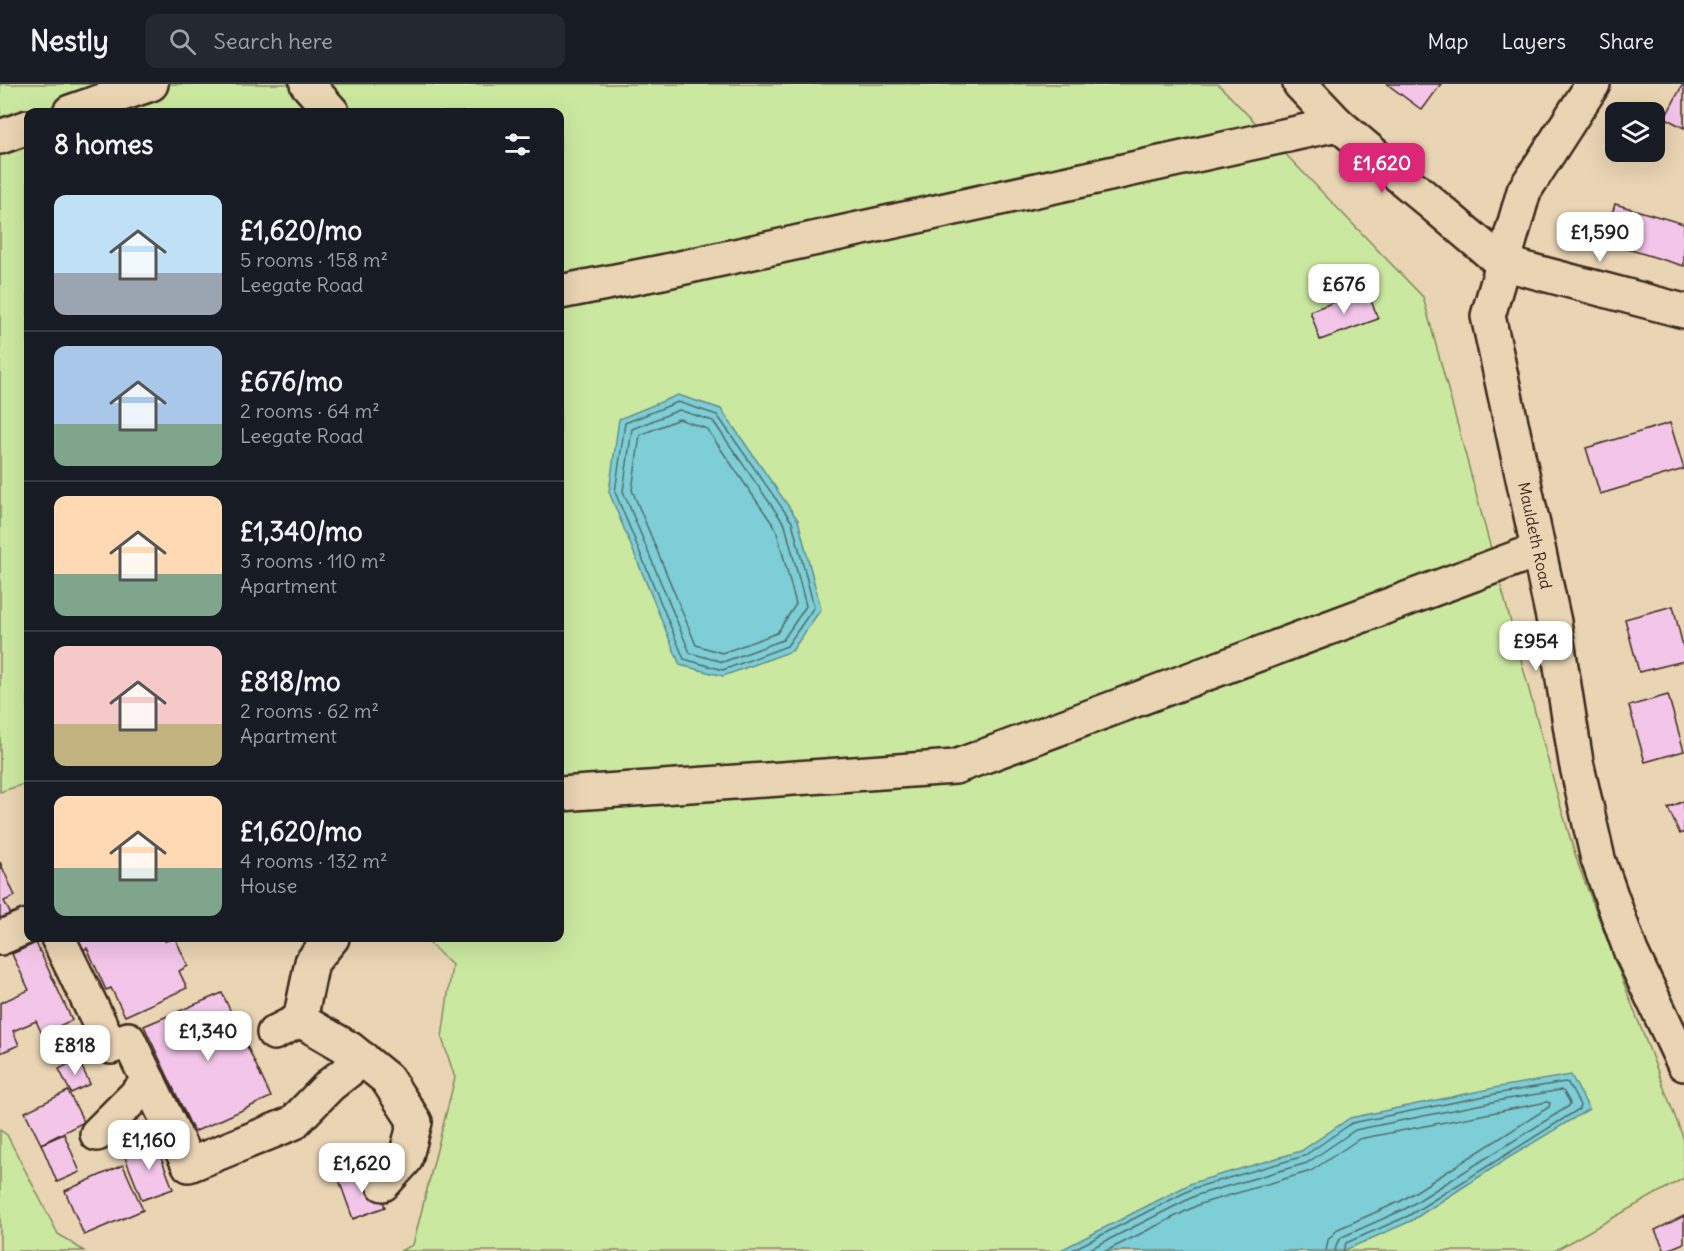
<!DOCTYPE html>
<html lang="en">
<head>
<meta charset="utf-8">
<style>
	:root { --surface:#171b24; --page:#242831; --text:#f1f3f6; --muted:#9ea1a6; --line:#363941; --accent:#db2777 }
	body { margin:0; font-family:Delius,sans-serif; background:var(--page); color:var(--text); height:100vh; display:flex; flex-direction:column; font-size:22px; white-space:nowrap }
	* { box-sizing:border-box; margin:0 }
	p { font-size:20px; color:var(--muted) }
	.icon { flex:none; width:33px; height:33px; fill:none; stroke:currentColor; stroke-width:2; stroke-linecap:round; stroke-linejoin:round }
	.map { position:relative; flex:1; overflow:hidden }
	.sheet { position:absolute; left:24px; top:24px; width:540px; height:834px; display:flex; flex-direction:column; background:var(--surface); border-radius:12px; box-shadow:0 6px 24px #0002 }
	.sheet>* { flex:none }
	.fabs { position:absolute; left:1605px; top:18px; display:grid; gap:12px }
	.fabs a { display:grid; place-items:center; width:60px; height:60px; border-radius:12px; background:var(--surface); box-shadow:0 6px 24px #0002; font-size:30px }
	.price { position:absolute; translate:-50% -51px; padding:0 14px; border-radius:12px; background:#fff; color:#222; font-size:20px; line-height:39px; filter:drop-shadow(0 2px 3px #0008) }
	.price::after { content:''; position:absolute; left:50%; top:36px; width:18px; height:14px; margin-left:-9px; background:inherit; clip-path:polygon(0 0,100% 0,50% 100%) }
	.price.selected { background:var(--accent); color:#fff }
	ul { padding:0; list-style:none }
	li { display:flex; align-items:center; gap:18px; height:150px; padding:0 30px }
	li+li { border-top:2px solid var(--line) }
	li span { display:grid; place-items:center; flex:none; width:168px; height:120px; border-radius:12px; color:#555 }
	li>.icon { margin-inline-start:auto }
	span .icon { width:72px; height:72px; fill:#fffc; stroke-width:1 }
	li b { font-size:26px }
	h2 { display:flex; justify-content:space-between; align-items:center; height:72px; padding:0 30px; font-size:26px }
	header { display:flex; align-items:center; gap:36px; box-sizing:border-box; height:84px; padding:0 30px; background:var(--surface); border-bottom:2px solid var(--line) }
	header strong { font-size:28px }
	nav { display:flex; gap:33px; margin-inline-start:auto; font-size:21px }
	.search { width:420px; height:54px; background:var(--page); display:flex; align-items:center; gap:15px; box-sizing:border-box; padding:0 21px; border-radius:12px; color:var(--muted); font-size:22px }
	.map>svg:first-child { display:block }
	.green { fill:#cbe8a0; stroke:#83895f; stroke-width:1.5 }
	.water { fill:#7dced6; stroke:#638c8c; stroke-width:1.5 }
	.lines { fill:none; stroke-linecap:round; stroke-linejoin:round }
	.shore { stroke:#556c68; stroke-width:1.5 }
	.building { fill:#f3c5e9; stroke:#3b2a1e; stroke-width:1.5 }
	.minor-casing { stroke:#3b2a1e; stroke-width:38 }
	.minor { stroke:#e9d4b3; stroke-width:33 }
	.labels { text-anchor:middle; stroke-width:4.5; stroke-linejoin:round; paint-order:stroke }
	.street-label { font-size:16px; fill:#3b2a1e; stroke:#e9d4b3 }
</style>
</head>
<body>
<header>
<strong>Nestly</strong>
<div class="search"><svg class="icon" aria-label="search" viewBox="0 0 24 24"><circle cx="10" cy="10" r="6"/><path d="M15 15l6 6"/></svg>Search here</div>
<nav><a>Map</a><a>Layers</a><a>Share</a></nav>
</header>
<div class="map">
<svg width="1684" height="1167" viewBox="0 0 1684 1167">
	<rect width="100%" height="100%" fill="#e9d4b3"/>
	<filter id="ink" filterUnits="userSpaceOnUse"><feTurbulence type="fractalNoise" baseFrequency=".0167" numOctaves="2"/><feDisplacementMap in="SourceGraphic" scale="12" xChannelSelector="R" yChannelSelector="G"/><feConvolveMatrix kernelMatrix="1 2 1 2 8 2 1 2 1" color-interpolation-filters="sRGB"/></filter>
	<g filter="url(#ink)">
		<g class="green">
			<polygon points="0,0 1218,0 1423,213 1559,717 1579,783 1684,1056 1684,1094 1554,1167 400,1167 413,1161 455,994 442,954 452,881 424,854 560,854 560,28 28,28 28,701 27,699 0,708"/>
			<polygon points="0,1046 7,1051 58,1150 84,1167 0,1167"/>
		</g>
		<g class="water">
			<polygon points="678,311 721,325 798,436 821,525 792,567 723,592 680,581 609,408 619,335"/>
			<polygon points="1571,991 1589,1025 1505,1076 1411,1137 1343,1167 1059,1167 1192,1099 1301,1067 1350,1034 1499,1003"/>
		</g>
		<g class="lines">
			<g class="shore">
				<polygon points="678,318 717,331 792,438 814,523 787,562 723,586 684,575 615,408 625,339"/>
				<polygon points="679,326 713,337 785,441 806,522 783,556 723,578 690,569 623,407 632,345"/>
				<polygon points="679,335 707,345 776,445 796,520 777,549 722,569 696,561 632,406 640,351"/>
				<polyline points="1070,1167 1194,1104 1304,1072 1352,1039 1500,1009 1565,998 1568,999 1580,1021 1579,1025 1408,1132 1346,1159 1343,1167"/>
				<polyline points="1086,1167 1197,1111 1307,1079 1355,1046 1502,1016 1561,1006 1564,1008 1570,1019 1569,1022 1405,1125 1342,1153 1337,1159 1335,1167"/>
				<polyline points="1106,1167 1200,1120 1311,1087 1359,1055 1547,1018 1550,1019 1549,1023 1401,1117 1338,1145 1328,1156 1326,1167"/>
			</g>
		</g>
		<g class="building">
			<polygon points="1387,0 1441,0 1422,26"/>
			<polygon points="1683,0 1684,0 1684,44 1665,34"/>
			<polygon points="1615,120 1684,140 1684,182 1604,158"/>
			<polygon points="1367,206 1378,235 1320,256 1310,227"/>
			<polygon points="1670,339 1684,385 1600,410 1586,364"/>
			<polygon points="1673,522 1684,566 1684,577 1639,588 1625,535"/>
			<polygon points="1668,611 1684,667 1645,678 1629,622"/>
			<polygon points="1684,717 1684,748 1680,750 1668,724"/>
			<polygon points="0,778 15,812 4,817 13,835 0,841"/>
			<polygon points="73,854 163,854 165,857 175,854 188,882 179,887 187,904 125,932 111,904 106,906 87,864 79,868"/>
			<polygon points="36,859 72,936 42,950 36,937 13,947 19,961 0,969 0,919 29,906 12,870"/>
			<polygon points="222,909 271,1013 194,1048 144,942"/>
			<polygon points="78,975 90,1000 71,1009 59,985"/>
			<polygon points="68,1007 84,1038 41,1060 25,1028"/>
			<polygon points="64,1050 80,1088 57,1098 41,1060"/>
			<polygon points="155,1058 173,1105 142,1116 124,1071"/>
			<polygon points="123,1081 143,1126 84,1151 65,1107"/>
			<polygon points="370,1084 385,1123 353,1135 339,1096"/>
			<polygon points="1684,1132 1684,1159 1665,1167 1655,1146"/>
		</g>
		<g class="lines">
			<g class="minor-casing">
				<g id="minor">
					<polyline points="307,0 332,28"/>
					<polyline points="1300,0 1338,40 1502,179 1684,227"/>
					<path id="s1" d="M1593 0 1524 107 1488 232 1554 538 1576 678 1598 775 1631 868 1684 980"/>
					<polyline points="70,28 151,0"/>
					<polyline points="0,53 28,43"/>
					<polyline points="560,208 662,188 1338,40"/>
					<polyline points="560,710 955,683 1538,466"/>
					<polyline points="0,854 28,842"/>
					<polyline points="58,854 111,963 128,955 189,1081 293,1039 330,1001 363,975"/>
					<polyline points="300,936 350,965 387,995 415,1038 405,1076 383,1100"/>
					<polyline points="274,949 300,936 312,878 332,854"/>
					<polyline points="97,1050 149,998"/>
				</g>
			</g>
			<use href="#minor" class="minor"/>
		</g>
	</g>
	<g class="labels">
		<g class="street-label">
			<text dy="6" stroke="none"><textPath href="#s1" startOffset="482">Mauldeth Road</textPath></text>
		</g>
	</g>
</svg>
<div class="fabs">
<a><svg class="icon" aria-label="layers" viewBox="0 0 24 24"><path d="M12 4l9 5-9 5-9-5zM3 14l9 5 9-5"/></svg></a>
</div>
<b class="price selected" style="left:1382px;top:110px">£1,620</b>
<b class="price" style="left:1600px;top:179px">£1,590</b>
<b class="price" style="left:1344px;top:231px">£676</b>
<b class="price" style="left:1536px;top:588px">£954</b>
<b class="price" style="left:208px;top:978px">£1,340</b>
<b class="price" style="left:75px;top:992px">£818</b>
<b class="price" style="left:149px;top:1087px">£1,160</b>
<b class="price" style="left:362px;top:1110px">£1,620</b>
<section class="sheet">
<h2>8 homes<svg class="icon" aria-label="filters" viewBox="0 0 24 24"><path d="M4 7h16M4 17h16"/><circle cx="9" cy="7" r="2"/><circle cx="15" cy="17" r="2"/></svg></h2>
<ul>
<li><span style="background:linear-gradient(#bfe0f5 65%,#9aa5b1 0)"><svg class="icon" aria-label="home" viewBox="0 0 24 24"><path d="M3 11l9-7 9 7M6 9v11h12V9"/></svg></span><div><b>£1,620/mo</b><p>5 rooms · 158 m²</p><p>Leegate Road</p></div></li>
<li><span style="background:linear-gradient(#a9c7e8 65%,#7fa58c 0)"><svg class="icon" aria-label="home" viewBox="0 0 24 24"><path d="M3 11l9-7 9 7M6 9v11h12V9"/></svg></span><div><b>£676/mo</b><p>2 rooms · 64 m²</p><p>Leegate Road</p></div></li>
<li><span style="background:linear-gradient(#ffd9b3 65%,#7fa58c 0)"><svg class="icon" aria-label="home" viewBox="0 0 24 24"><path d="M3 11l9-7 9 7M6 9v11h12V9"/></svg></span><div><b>£1,340/mo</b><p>3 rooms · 110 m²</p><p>Apartment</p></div></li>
<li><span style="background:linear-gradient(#f6c9c9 65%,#c2b280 0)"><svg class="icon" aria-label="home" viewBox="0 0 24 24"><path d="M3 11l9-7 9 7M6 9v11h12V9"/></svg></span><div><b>£818/mo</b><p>2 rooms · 62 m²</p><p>Apartment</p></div></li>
<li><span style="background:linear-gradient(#ffd9b3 60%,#7fa58c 0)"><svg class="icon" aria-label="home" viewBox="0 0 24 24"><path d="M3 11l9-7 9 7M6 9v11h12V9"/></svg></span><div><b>£1,620/mo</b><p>4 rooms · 132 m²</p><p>House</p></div></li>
</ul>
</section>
</div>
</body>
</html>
